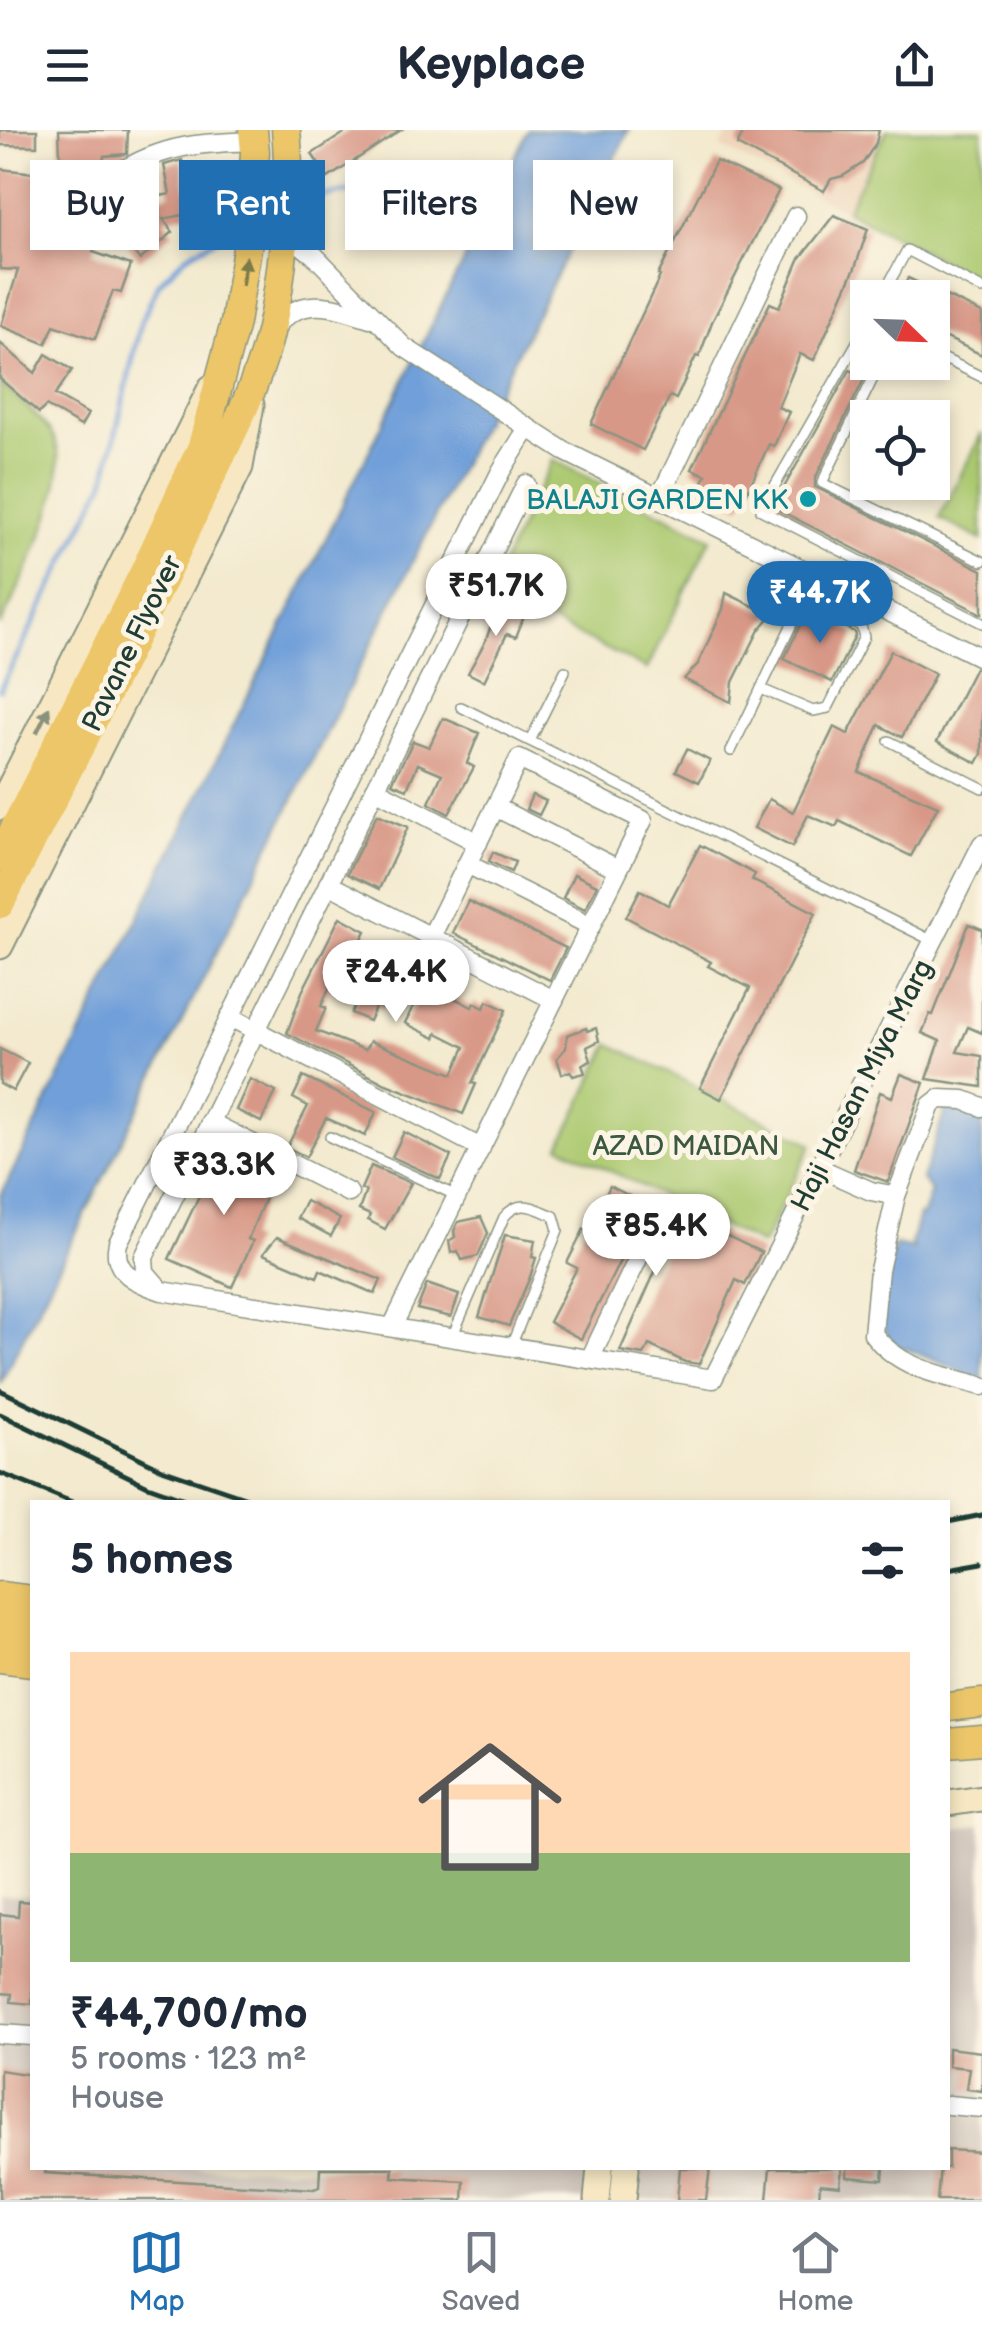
<!DOCTYPE html>
<html lang="en">
<head>
<meta charset="utf-8">
<style>
	:root { --surface:#fff; --page:#f2f2f3; --text:#1f2937; --muted:#747a83; --line:#e0e1e3; --accent:#1f6fb2 }
	body { margin:0; font-family:"Balsamiq Sans",sans-serif; background:var(--page); color:var(--text); height:100vh; display:flex; flex-direction:column; font-size:38px; white-space:nowrap }
	* { box-sizing:border-box; margin:0 }
	p { font-size:32px; color:var(--muted) }
	.icon { flex:none; width:55px; height:55px; fill:none; stroke:currentColor; stroke-width:2; stroke-linecap:round; stroke-linejoin:round }
	.map { position:relative; flex:1; overflow:hidden }
	.sheet { position:absolute; left:30px; top:1370px; width:920px; height:670px; display:flex; flex-direction:column; background:var(--surface); border-radius:0px; box-shadow:0 5px 15px #0003 }
	.sheet>* { flex:none }
	.guide { position:absolute; left:30px; top:30px; width:922px; height:90px; display:flex; gap:20px }
	.needle { width:65px; rotate:113deg }
	.fabs { position:absolute; left:850px; top:150px; display:grid; gap:20px }
	.fabs a { display:grid; place-items:center; width:100px; height:100px; border-radius:0px; background:var(--surface); box-shadow:0 5px 15px #0003; font-size:50px }
	.price { position:absolute; translate:-50% -85px; padding:0 22px; border-radius:35px; background:#fff; color:#222; font-size:32px; line-height:65px; filter:drop-shadow(0 2px 5px #0008) }
	.price::after { content:''; position:absolute; left:50%; top:60px; width:30px; height:22px; margin-left:-15px; background:inherit; clip-path:polygon(0 0,100% 0,50% 100%) }
	.price.on { background:var(--accent); color:#fff }
	ul { padding:0; list-style:none }
	li { display:grid; align-content:center; gap:20px; height:530px; padding:0 40px }
	li+li { border-top:2px solid var(--line) }
	li span { display:grid; place-items:center; height:310px; border-radius:0px; color:#555 }
	li>.icon { margin-inline-start:auto }
	span .icon { width:180px; height:180px; fill:#fffc; stroke-width:1 }
	li b { font-size:42px }
	h2 { display:flex; justify-content:space-between; align-items:center; height:120px; padding:0 40px; font-size:42px }
	.chip { padding:0 35px; border-radius:0px; background:var(--surface); box-shadow:0 5px 15px #0003; font-size:35px; line-height:90px }
	.chip.on { background:var(--accent); color:#fff }
	header { display:flex; justify-content:space-between; align-items:center; height:130px; padding:0 40px; background:var(--surface); font-size:45px; font-weight:700 }
	.tabs { display:flex; justify-content:space-around; align-items:center; height:140px; border-top:2px solid var(--line); background:var(--surface); font-size:28px; color:var(--muted) }
	.tabs a { display:grid; justify-items:center; gap:5px }
	.tabs .on { color:var(--accent) }
	.map>svg:first-child { display:block }
	.built { fill:#efd6bb }
	.industrial { fill:#cdc2b9 }
	.green { fill:#abc970; stroke:#658352; stroke-width:2.5 }
	.water { fill:#709fd9; stroke:#486e86; stroke-width:2.5 }
	.lines { fill:none; stroke-linecap:round; stroke-linejoin:round }
	.stream { stroke:#709fd9; stroke-width:5 }
	.building { fill:#d89887 }
	.lane-casing { stroke:#899482; stroke-width:12 }
	.street-casing { stroke:#899482; stroke-width:21 }
	.secondary-casing { stroke:#899482; stroke-width:29 }
	.primary-casing { stroke:#899482; stroke-width:31 }
	.lane { stroke:#fff; stroke-width:9 }
	.street { stroke:#fff; stroke-width:18 }
	.secondary { stroke:#f7e8c3; stroke-width:25 }
	.primary { stroke:#ecc669; stroke-width:28 }
	.rail { stroke:#1f3d34; stroke-width:5 }
	.oneway { fill:#7b7b4c }
	.oneway2 { fill:#8b927c }
	.culture-dot { fill:#0f9aa8; stroke:#fcf5e5; stroke-width:4 }
	.labels { text-anchor:middle; stroke-width:10; stroke-linejoin:round; paint-order:stroke }
	.culture-label { font-size:28px; fill:#0d838f; stroke:#fcf5e5; text-anchor:end }
	.street-label { font-size:28px; fill:#1f3d34; stroke:#fcf5e5 }
	.park-label { font-size:28px; fill:#3b5940; stroke:#fcf5e5 }
</style>
</head>
<body>
<header><svg class="icon" aria-label="menu" viewBox="0 0 24 24"><path d="M4 6h16M4 12h16M4 18h16"/></svg>Keyplace<svg class="icon" aria-label="share" viewBox="0 0 24 24"><path d="M12 15V3M7 8l5-5 5 5M5 13v7h14v-7"/></svg></header>
<div class="map">
<svg width="982" height="2070" viewBox="0 0 982 2070">
	<rect width="100%" height="100%" fill="#fcf5e5"/>
	<filter id="ink" filterUnits="userSpaceOnUse"><feTurbulence type="fractalNoise" baseFrequency=".01" numOctaves="2"/><feDisplacementMap in="SourceGraphic" scale="20" xChannelSelector="R" yChannelSelector="G"/><feConvolveMatrix kernelMatrix="1 2 1 2 8 2 1 2 1" color-interpolation-filters="sRGB"/></filter>
	<filter id="wash" filterUnits="userSpaceOnUse"><feTurbulence type="fractalNoise" baseFrequency=".0048" numOctaves="4" result="noise"/><feDisplacementMap in="SourceGraphic" scale="40" xChannelSelector="R" yChannelSelector="G"/><feGaussianBlur stdDeviation="2.25" result="paint"/><feColorMatrix in="noise" values="0 0 0 0 0 0 0 0 0 0 0 0 0 0 0 0 0 1.4 0 .05"/><feComposite in="paint" operator="in"/></filter>
	<g filter="url(#wash)">
		<rect width="100%" height="100%" fill="#f3eacf"/>
		<polygon class="built" points="730,0 887,0 846,81 721,17"/>
		<g class="industrial">
			<polygon points="982,1694 982,2070 636,2070 639,2038 948,2038 948,1699"/>
			<polygon points="0,1765 32,1766 32,2038 593,2038 590,2070 0,2070"/>
		</g>
		<g class="green">
			<polygon points="887,0 982,0 982,151 846,81"/>
			<path d="M0 253C16 268 39 285 51 303 80 347 20 453 0 496Z"/>
			<polygon points="982,303 982,410 939,388"/>
			<polygon points="553,330 711,408 647,539 489,461"/>
			<polygon points="610,914 812,1014 762,1115 560,1016"/>
		</g>
		<g class="water">
			<polygon points="528,0 629,0 0,1254 0,1067"/>
			<path d="M948 972 982 976V1250L894 1214C870 1192 885 1143 895 1115L914 1119 911 1114 919 1085H923L931 1061 922 1050Z"/>
		</g>
		<g class="lines">
			<g class="stream">
				<polyline points="314,68 365,59 494,77"/>
				<polyline points="0,560 105,351 141,192 159,153 185,127 223,105"/>
			</g>
		</g>
		<g id="blocks">
			<g class="building">
				<polygon points="0,0 37,0 37,16 0,15"/>
				<polygon points="59,0 128,0 127,24 104,26 102,38 99,40 95,35 91,45 77,56 76,64 80,71 71,95 99,106 93,122 131,135 121,163 113,161 95,209 54,195 46,214 1,196 18,140 0,139 0,39 43,44 61,52"/>
				<polygon points="349,0 401,0 328,48 312,24"/>
				<polygon points="745,0 879,0 876,13 863,33 843,46 831,49 824,61 737,15"/>
				<polygon points="182,30 187,61 203,57 208,80 163,89 173,102 140,130 116,100 131,88 113,61 133,49 146,69 170,64 164,35"/>
				<polygon points="716,31 779,60 712,192 699,227 696,226 676,269 670,266 643,320 591,294 660,146 658,145"/>
				<polygon points="834,85 868,99 855,138 814,230 800,224 778,277 789,282 774,316 769,314 741,376 700,358 706,345 692,339 770,173 779,177 799,130"/>
				<polygon points="908,148 982,183 982,225 932,201 932,168 899,168"/>
				<polygon points="0,213 35,243 46,224 72,240 55,265 88,284 81,296 46,276 39,283 0,249"/>
				<polygon points="850,240 865,247 815,349 815,357 982,440 982,484 773,377"/>
				<polygon points="726,463 772,485 759,500 733,552 731,572 684,549 698,534 723,479"/>
				<polygon points="499,474 525,484 516,507 507,504 484,551 468,543 485,512"/>
				<polygon points="808,479 854,502 855,506 832,552 784,529"/>
				<polygon points="891,521 935,544 902,607 879,595 859,642 938,676 911,726 839,691 836,697 808,685 792,717 754,698 769,669 793,682 834,597 848,604"/>
				<polygon points="975,538 982,540 982,624 977,633 937,612"/>
				<polygon points="443,588 479,603 467,633 474,637 449,684 429,673 442,644 418,634 407,659 392,653 413,611 429,617"/>
				<polygon points="687,619 710,631 699,652 676,641"/>
				<polygon points="532,665 546,671 539,685 526,679"/>
				<polygon points="377,684 408,697 379,759 347,744"/>
				<polygon points="700,715 755,744 752,750 816,783 721,969 700,958 750,858 708,836 711,832 626,787 640,760 668,775"/>
				<polygon points="493,722 515,732 511,742 489,731"/>
				<polygon points="574,744 597,755 585,779 563,768"/>
				<polygon points="468,771 566,818 550,850 453,803"/>
				<polygon points="340,787 366,801 351,829 396,850 383,878 376,875 369,891 351,883 359,865 331,854 321,876 326,878 316,901 365,920 370,911 453,944 465,917 437,903 435,908 405,893 425,853 472,877 474,873 484,878 487,871 506,880 472,953 476,954 463,984 386,954 287,903 302,862"/>
				<polygon points="969,794 982,799 982,903 968,897 957,922 982,926 982,957 927,949 940,911 922,903 930,884 933,885"/>
				<polygon points="586,898 587,901 596,898 599,911 587,917 591,931 582,935 585,943 573,946 570,941 562,944 557,928 566,918 567,905"/>
				<polygon points="0,919 28,933 13,961 0,954"/>
				<polygon points="901,944 924,953 888,1052 854,1040 880,962 892,967"/>
				<polygon points="303,947 376,982 365,1006 326,988 306,1027 287,1017 308,976 293,968"/>
				<polygon points="250,949 276,962 261,992 236,980"/>
				<polygon points="404,1002 451,1026 440,1049 392,1027"/>
				<polygon points="222,1018 276,1042 248,1109 253,1111 232,1157 169,1129"/>
				<polygon points="371,1036 411,1053 385,1099 368,1090 370,1085 359,1080 366,1061 361,1059"/>
				<polygon points="610,1056 683,1093 684,1091 716,1104 717,1101 761,1122 745,1155 736,1150 699,1234 685,1232 649,1215 644,1225 620,1221 670,1108 639,1093 581,1209 549,1192 577,1138 567,1133 584,1099 588,1101"/>
				<polygon points="306,1071 340,1089 331,1106 297,1088"/>
				<polygon points="481,1087 488,1103 478,1126 462,1130 458,1121 451,1123 449,1111 455,1107 454,1101 458,1092"/>
				<polygon points="505,1105 535,1110 532,1127 536,1128 530,1147 509,1196 479,1187"/>
				<polygon points="277,1107 381,1150 375,1164 320,1140 317,1147 263,1124"/>
				<polygon points="427,1154 459,1165 451,1187 417,1179"/>
				<polygon points="19,1771 32,1772 32,1874 11,1872 12,1864 0,1863 0,1784 18,1786"/>
				<polygon points="948,1918 982,1922 982,1961 966,1959 969,1938 948,1936"/>
				<polygon points="0,1940 32,1945 32,2038 46,2038 45,2043 314,2059 319,2057 320,2038 393,2038 392,2047 464,2051 463,2070 0,2070"/>
				<polygon points="948,2020 982,2022 982,2070 937,2070 940,2038 948,2038"/>
				<polygon points="680,2038 710,2038 706,2070 677,2070"/>
				<polygon points="770,2038 842,2038 840,2056 820,2054 819,2070 767,2070"/>
				<polygon points="847,2038 884,2038 883,2050 847,2047"/>
			</g>
		</g>
	</g>
	<g filter="url(#ink)">
		<use href="#blocks" fill-opacity="0" stroke="#899482" stroke-width="2.5"/>
		<g class="lines">
			<g class="lane-casing">
				<g id="lane">
					<polyline points="881,168 907,120 982,159"/>
					<polyline points="868,193 761,380 982,493"/>
					<polyline points="932,223 982,247"/>
					<polyline points="881,232 822,353 982,431"/>
					<polyline points="761,559 813,581 828,578 864,507 861,496 805,468"/>
					<polyline points="461,577 933,811"/>
					<polyline points="530,611 565,541"/>
					<polyline points="889,611 982,658"/>
					<polyline points="731,621 815,446"/>
					<polyline points="330,1007 457,1066"/>
					<path d="M452 1207 504 1087C520 1068 534 1078 554 1086L558 1100 511 1216"/>
				</g>
			</g>
			<g class="street-casing">
				<g id="street">
					<path d="M88 62C153 18 177 14 254 11"/>
					<polyline points="250,99 283,102 291,107 315,126 404,217 564,321 982,528"/>
					<path d="M273 201C298 163 334 176 370 188"/>
					<path d="M528 298 501 341 118 1113C111 1143 138 1153 162 1161L713 1249 982 714"/>
					<polyline points="659,369 796,86"/>
					<polyline points="375,659 478,713"/>
					<polyline points="495,677 618,739"/>
					<polyline points="467,734 591,796"/>
					<polyline points="328,754 554,870"/>
					<polyline points="230,887 481,1018"/>
					<path d="M982 977 964 970 939 969 931 975 896 1066 879 1140 873 1204C899 1239 941 1245 982 1256"/>
					<polyline points="210,992 349,1063"/>
					<polyline points="819,1038 871,1061 896,1066"/>
					<polyline points="158,1157 145,1142 144,1127 526,354"/>
					<polyline points="392,1197 643,690 519,629 431,807"/>
					<polyline points="590,1229 643,1118"/>
					<polyline points="0,1904 32,1906"/>
					<polyline points="948,1975 982,1978"/>
				</g>
			</g>
			<g class="secondary-casing">
				<g id="secondary">
					<polyline points="0,677 211,258"/>
					<polyline points="0,816 240,337 251,275"/>
					<polyline points="948,1673 982,1668"/>
					<polyline points="597,2070 600,2038"/>
					<polyline points="623,2070 626,2038"/>
				</g>
			</g>
			<g class="primary-casing">
				<g id="primary">
					<polyline points="0,727 143,444 202,316 235,193 250,99 255,22 253,0"/>
					<path d="M0 774C66 643 135 512 196 379 221 324 252 270 268 211 282 157 292 55 286 0"/>
					<polyline points="0,1466 32,1470"/>
					<polyline points="0,1486 32,1490"/>
					<polyline points="0,1507 32,1511"/>
					<polyline points="0,1528 32,1532"/>
					<polyline points="948,1577 982,1573"/>
					<polyline points="948,1613 982,1610"/>
				</g>
			</g>
			<use href="#lane" class="lane"/>
			<use href="#street" class="street"/>
			<use href="#secondary" class="secondary"/>
			<use href="#primary" class="primary"/>
			<g class="rail">
				<polyline points="0,1260 162,1339 259,1372"/>
				<polyline points="0,1284 148,1356 193,1372"/>
				<polyline points="0,1343 72,1372"/>
				<polyline points="948,1392 982,1385"/>
				<polyline points="948,1439 982,1433"/>
			</g>
		</g>
		<defs><path id="oneway-solid" d="M-6-.8H1V-3.2L6.5 0L1 3.2V.8H-6Z" transform="scale(2.5)"/></defs>
		<use class="oneway" href="#oneway-solid" transform="translate(244 141) rotate(-81)"/>
		<use class="oneway2" href="#oneway-solid" transform="translate(43 590) rotate(-64)"/>
	</g>
	<circle class="culture-dot" cx="808" cy="369" r="10"/>
	<g class="labels">
		<g class="culture-label">
			<text x="788" y="379">BALAJI GARDEN KK</text>
		</g>
		<g class="street-label">
			<text transform="translate(131 513) rotate(-64)" y="10">Pavane Flyover</text>
			<text transform="translate(861 955) rotate(-63)" y="10">Haji Hasan Miya Marg</text>
		</g>
		<g class="park-label">
			<text x="686" y="1025">AZAD MAIDAN</text>
		</g>
	</g>
</svg>
<div class="fabs">
<a><svg class="needle" viewBox="-14 -14 28 28"><path d="M0-13l5 13h-10z" fill="#e53935"/><path d="M0 13l5-13h-10z" fill="#747a83"/></svg></a>
<a><svg class="icon" aria-label="locate" viewBox="0 0 24 24"><circle cx="12" cy="12" r="6"/><path d="M12 2v4M12 18v4M2 12h4M18 12h4"/></svg></a>
</div>
<b class="price" style="left:496px;top:509px">₹51.7K</b>
<b class="price on" style="left:820px;top:516px">₹44.7K</b>
<b class="price" style="left:396px;top:895px">₹24.4K</b>
<b class="price" style="left:224px;top:1088px">₹33.3K</b>
<b class="price" style="left:656px;top:1149px">₹85.4K</b>
<div class="guide">
<a class="chip">Buy</a>
<a class="chip on">Rent</a>
<a class="chip">Filters</a>
<a class="chip">New</a>
</div>
<section class="sheet">
<h2>5 homes<svg class="icon" aria-label="filters" viewBox="0 0 24 24"><path d="M4 7h16M4 17h16"/><circle cx="9" cy="7" r="2"/><circle cx="15" cy="17" r="2"/></svg></h2>
<ul>
<li><span style="background:linear-gradient(#ffd9b3 65%,#8fb573 0)"><svg class="icon" aria-label="home" viewBox="0 0 24 24"><path d="M3 11l9-7 9 7M6 9v11h12V9"/></svg></span><div><b>₹44,700/mo</b><p>5 rooms · 123 m²</p><p>House</p></div></li>
</ul>
</section>
</div>
<nav class="tabs">
<a class="on"><svg class="icon" aria-label="map" viewBox="0 0 24 24"><path d="M3 6l6-2 6 2 6-2v14l-6 2-6-2-6 2zM9 4v14M15 6v14"/></svg>Map</a>
<a><svg class="icon" aria-label="saved" viewBox="0 0 24 24"><path d="M7 4h10v16l-5-4-5 4z"/></svg>Saved</a>
<a><svg class="icon" aria-label="home" viewBox="0 0 24 24"><path d="M3 11l9-7 9 7M6 9v11h12V9"/></svg>Home</a>
</nav>
</body>
</html>
